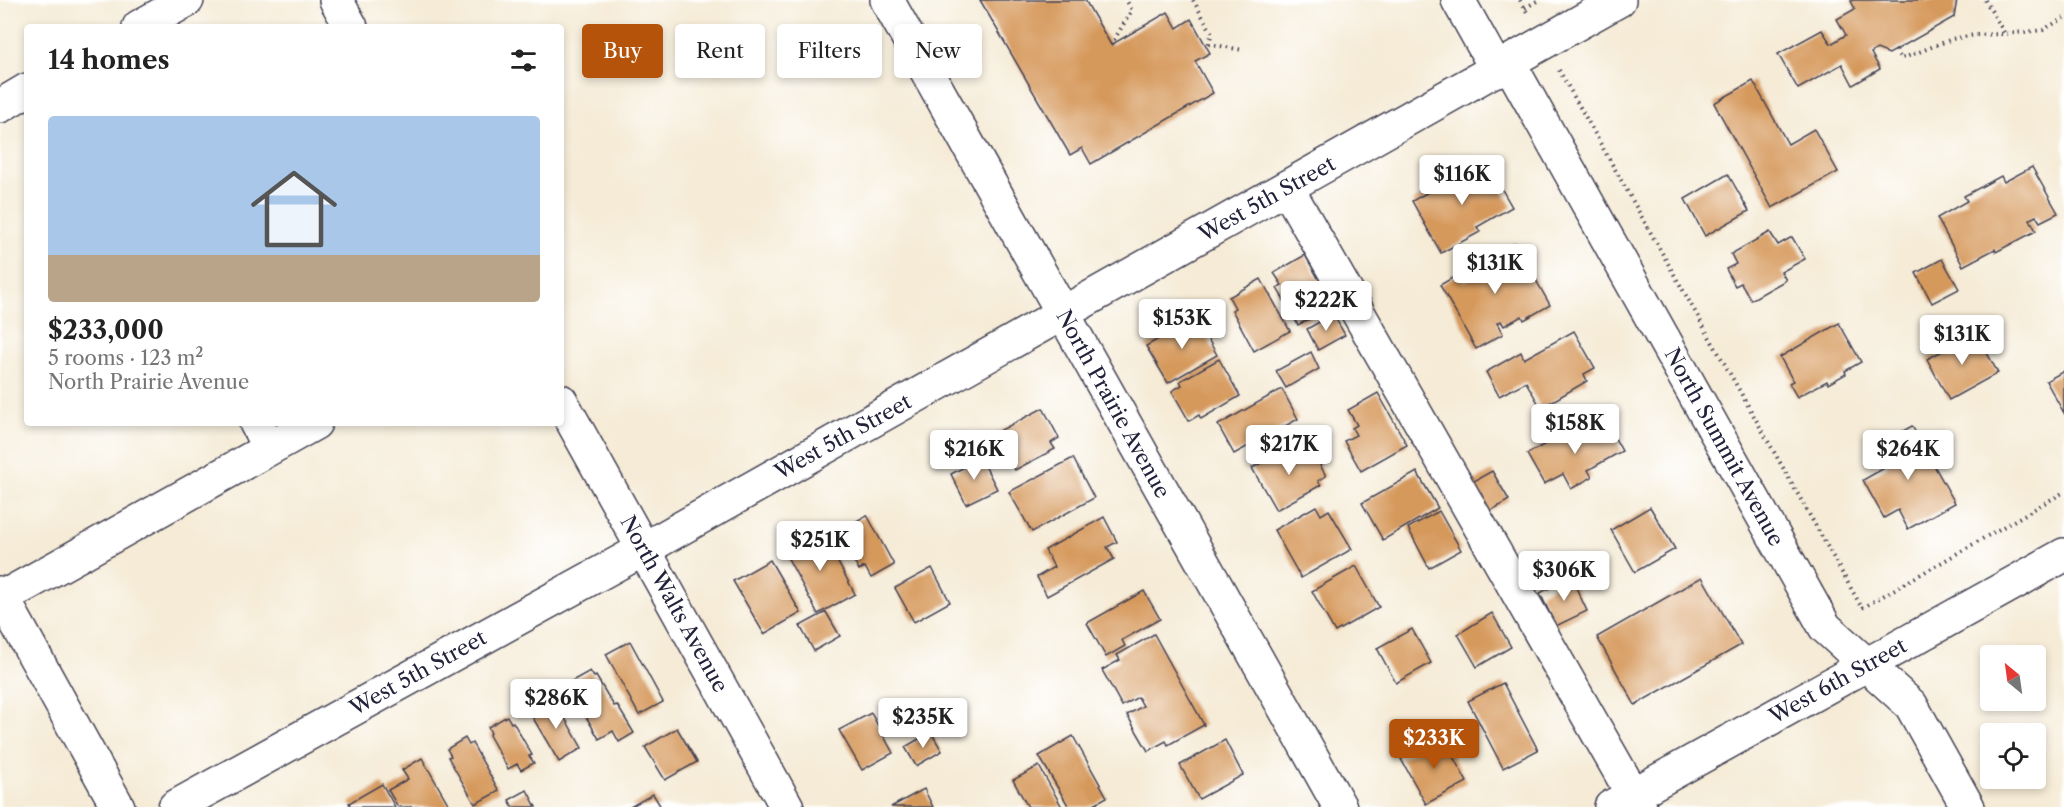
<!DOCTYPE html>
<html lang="en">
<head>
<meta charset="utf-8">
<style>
	:root { --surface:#fff; --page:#f2f2f2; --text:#222; --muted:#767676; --accent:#b45309 }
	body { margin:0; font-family:"Libre Caslon Text",serif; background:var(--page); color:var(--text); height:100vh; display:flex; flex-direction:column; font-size:22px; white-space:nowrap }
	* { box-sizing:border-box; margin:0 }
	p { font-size:20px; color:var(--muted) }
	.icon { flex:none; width:33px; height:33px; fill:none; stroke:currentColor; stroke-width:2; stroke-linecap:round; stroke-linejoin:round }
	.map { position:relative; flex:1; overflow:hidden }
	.side { position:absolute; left:24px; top:24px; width:540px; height:402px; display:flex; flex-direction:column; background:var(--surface); border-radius:6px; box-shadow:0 3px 9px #0003 }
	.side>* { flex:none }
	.guide { position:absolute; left:582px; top:24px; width:570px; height:54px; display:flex; gap:12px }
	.needle { width:39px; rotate:331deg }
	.fabs { position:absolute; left:1980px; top:645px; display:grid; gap:12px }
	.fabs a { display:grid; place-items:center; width:66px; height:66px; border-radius:6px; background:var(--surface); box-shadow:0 3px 9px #0003; font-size:30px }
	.price { position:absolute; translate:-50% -51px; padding:0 14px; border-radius:6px; background:#fff; color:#222; font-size:20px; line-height:39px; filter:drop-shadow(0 2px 3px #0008) }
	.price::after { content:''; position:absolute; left:50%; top:36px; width:18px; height:14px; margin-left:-9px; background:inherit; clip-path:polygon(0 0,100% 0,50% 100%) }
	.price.current { background:var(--accent); color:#fff }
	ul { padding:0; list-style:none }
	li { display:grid; align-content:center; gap:12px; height:318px; padding:0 24px }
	li span { display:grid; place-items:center; height:186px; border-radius:6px; color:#555 }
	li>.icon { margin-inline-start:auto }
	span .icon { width:108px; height:108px; fill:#fffc; stroke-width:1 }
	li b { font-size:26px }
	h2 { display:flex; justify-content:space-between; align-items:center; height:72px; padding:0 24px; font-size:26px }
	.tag { padding:0 21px; border-radius:6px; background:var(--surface); box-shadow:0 3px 9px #0003; font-size:21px; line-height:54px }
	.tag.current { background:var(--accent); color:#fff }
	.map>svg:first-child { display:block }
	.building { fill:#d6995b }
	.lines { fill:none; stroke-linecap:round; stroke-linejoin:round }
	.minor-casing { stroke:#424052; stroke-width:36 }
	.major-casing { stroke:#424052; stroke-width:36 }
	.path { stroke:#424052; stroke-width:4; stroke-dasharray:1.5 4.5; stroke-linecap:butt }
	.minor { stroke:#fff; stroke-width:33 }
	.major { stroke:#fff; stroke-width:33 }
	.labels { text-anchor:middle; stroke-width:5; stroke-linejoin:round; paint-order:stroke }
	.street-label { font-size:21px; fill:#22223b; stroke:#fff }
</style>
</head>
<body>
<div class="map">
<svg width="2064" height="807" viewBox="0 0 2064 807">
	<rect width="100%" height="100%" fill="#fff"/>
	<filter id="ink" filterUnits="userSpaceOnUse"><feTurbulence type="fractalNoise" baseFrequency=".0167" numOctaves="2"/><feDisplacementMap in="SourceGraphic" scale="12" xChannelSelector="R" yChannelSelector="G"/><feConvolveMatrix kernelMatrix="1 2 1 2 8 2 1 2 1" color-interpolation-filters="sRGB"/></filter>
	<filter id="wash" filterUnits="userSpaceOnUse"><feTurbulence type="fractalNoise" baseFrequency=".008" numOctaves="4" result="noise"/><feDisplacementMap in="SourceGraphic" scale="24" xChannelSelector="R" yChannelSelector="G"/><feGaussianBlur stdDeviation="1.35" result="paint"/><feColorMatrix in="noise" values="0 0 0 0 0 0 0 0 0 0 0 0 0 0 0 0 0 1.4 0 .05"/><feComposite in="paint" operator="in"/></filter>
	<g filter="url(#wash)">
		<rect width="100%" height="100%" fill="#f5ebd6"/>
		<g id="blocks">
			<g class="building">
				<polygon points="980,0 1085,0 1111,45 1168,12 1177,28 1191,19 1210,53 1195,61 1213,93 1091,164 1082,148 1070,155"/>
				<polygon points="1854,0 1957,0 1954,17 1889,54 1877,49 1871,53 1880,69 1853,85 1842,64 1798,89 1778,54 1822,30 1831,44 1846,35 1837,19 1855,9 1851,1"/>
				<polygon points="1753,81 1788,144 1814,129 1838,172 1772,208 1714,103"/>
				<polygon points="1485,160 1512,207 1477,227 1480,232 1441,253 1412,201 1453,178 1455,182 1469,174 1467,170"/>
				<polygon points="2032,167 2058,213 2040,222 2036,216 2030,219 2036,231 1996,252 1995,249 1963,266 1937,218 1967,201 1964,196 2001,176 2004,182"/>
				<polygon points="1728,174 1749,211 1705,236 1685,199"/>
				<polygon points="1770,232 1778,245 1792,237 1805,259 1781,272 1786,280 1751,300 1741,283 1735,286 1726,269 1736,264 1731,254"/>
				<polygon points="1515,243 1550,305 1524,320 1522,316 1504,326 1501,321 1497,323 1503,334 1476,349 1440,285 1459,274 1464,282 1476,275 1478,263"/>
				<polygon points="1305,255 1334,306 1298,325 1277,288 1282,285 1274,273"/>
				<polygon points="1942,259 1959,289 1932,303 1916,273"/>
				<polygon points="1261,279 1290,331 1254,351 1232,310 1235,308 1229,297"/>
				<polygon points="1333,314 1345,335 1318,350 1307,329"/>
				<polygon points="1196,318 1217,355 1168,383 1146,346"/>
				<polygon points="1839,323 1861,362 1845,371 1846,374 1828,384 1827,381 1797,397 1789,383 1793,381 1780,357"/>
				<polygon points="1574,331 1595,368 1584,374 1587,381 1541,408 1526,382 1499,396 1486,372 1521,352 1524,359"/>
				<polygon points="1976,333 1998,373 1949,400 1927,359"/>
				<polygon points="1311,352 1319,369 1286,388 1276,371"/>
				<polygon points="1219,359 1240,396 1201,419 1199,415 1189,421 1172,391 1182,385 1180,381"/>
				<polygon points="2064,371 2064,413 2046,381"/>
				<polygon points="1282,389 1298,419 1234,454 1218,425"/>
				<polygon points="1378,393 1407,445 1361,471 1344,441 1356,435 1352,428 1357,425 1348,410"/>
				<polygon points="1043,408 1059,438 1051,443 1055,449 1015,470 1008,456 996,463 984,439"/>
				<polygon points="1604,419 1622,451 1588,470 1592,477 1571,489 1563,474 1544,484 1527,454 1567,432 1571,438"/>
				<polygon points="1912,426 1955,503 1908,529 1898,510 1884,518 1863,480 1888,466 1876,446"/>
				<polygon points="1299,442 1308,460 1315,456 1326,476 1318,481 1321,485 1276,510 1252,468"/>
				<polygon points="981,458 997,489 966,504 951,474"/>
				<polygon points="1073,458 1094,498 1032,532 1009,492"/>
				<polygon points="1492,471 1509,500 1482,516 1465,486"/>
				<polygon points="1417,472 1438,508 1383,540 1362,503"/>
				<polygon points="1316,506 1321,515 1329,510 1352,549 1301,578 1274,530"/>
				<polygon points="1650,507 1675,549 1635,572 1611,530"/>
				<polygon points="1439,511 1461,550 1429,568 1408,528"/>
				<polygon points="867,515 894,565 871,578 865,567 859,570 837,532"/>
				<polygon points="1104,517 1117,542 1107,547 1114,559 1047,596 1037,577 1054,567 1045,550"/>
				<polygon points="821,531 855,594 818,614 784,551"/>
				<polygon points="770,560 801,613 764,634 733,581"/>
				<polygon points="1356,566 1379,607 1335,632 1312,591"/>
				<polygon points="932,568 950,602 914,622 895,588"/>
				<polygon points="1571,577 1587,611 1556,626 1540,593"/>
				<polygon points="1702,577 1741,645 1635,705 1597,637"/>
				<polygon points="1144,591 1160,619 1122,640 1125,646 1106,657 1087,623"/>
				<polygon points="826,612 840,636 814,651 800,626"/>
				<polygon points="1492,613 1511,647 1477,667 1458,634"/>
				<polygon points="1412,629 1431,663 1396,683 1377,648"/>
				<polygon points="1154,634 1204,725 1168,745 1166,741 1148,751 1127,715 1143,706 1138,697 1122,706 1102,670 1120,660 1117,655"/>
				<polygon points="630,641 663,702 639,715 606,654"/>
				<polygon points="590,671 594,677 596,676 614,706 617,705 634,733 619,742 613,731 599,739 570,689 573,688 570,682"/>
				<polygon points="1503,683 1538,750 1503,768 1468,701"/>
				<polygon points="554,699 582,748 559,762 530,713"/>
				<polygon points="871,713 893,753 862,770 839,730"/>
				<polygon points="507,716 511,723 513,722 532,755 529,756 534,763 521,770 517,764 508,769 489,735 491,733 488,727"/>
				<polygon points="677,728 697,762 665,780 645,747"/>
				<polygon points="931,732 942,751 916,766 905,747"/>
				<polygon points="1073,736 1107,797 1089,807 1069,807 1039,756"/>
				<polygon points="1442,737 1467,782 1426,804 1401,759"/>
				<polygon points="465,738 469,745 472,743 499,791 475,804 448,757 451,756 447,749"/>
				<polygon points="1225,740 1243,775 1199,799 1180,765"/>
				<polygon points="422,758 450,807 398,807 388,790 408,779 402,770"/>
				<polygon points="1039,766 1062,807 1028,807 1013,780"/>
				<polygon points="382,784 395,807 351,807 349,803"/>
				<polygon points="924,789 933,807 891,807"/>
				<polygon points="527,790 536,807 513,807 509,800"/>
				<polygon points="653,794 661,807 630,807"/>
			</g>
		</g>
	</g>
	<g filter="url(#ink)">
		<use href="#blocks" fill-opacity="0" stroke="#424052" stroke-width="1.5"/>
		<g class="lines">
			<g class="minor-casing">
				<g id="minor">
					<polyline points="336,0 351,27"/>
					<polyline points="887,0 1340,807"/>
					<polyline points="1458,0 1497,70"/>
					<polyline points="139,27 187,0"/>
					<polyline points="1509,63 1825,627 1911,705 1968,807"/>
					<polyline points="0,106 27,90"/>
					<polyline points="1287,188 1640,807"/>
					<polyline points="561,401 787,807"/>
					<polyline points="256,423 269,448"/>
					<polyline points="0,593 118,807"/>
					<polyline points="0,599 315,423"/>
					<polyline points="175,807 644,549 1619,0"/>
				</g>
			</g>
			<g class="major-casing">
				<polyline id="major" points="1611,807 2064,555"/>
			</g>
			<g class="path">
				<polyline points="1193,0 1212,33 1207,48"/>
				<polyline points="1520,0 1528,14"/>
				<polyline points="1985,0 2005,34"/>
				<polyline points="1525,8 1539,0"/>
				<polyline points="1209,44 1243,50"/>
				<polyline points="1111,45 1132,10 1126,0"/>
				<polyline points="1896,50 1901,59 1952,39 1975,35 2005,34 2043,30 2064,18"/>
				<polyline points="1559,70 1862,608 2064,492"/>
			</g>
			<use href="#minor" class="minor"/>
			<use href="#major" class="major"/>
		</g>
	</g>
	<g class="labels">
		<g class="street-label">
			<text transform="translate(1267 199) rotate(-29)" y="7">West 5th Street</text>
			<text transform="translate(1113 404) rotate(61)" y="7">North Prairie Avenue</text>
			<text transform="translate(843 437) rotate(-29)" y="7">West 5th Street</text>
			<text transform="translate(1724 447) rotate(61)" y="7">North Summit Avenue</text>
			<text transform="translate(674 604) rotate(61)" y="7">North Walts Avenue</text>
			<text transform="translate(418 673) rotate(-29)" y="7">West 5th Street</text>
			<text transform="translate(1838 681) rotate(-29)" y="7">West 6th Street</text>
		</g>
	</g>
</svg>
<div class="fabs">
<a><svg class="needle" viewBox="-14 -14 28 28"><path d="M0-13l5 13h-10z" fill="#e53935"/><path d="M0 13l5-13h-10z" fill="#767676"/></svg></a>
<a><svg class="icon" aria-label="locate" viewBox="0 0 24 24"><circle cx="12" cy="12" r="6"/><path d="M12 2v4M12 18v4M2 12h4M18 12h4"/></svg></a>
</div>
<b class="price" style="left:1462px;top:206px">$116K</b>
<b class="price" style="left:1495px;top:295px">$131K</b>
<b class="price" style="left:1326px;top:332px">$222K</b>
<b class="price" style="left:1182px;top:350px">$153K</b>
<b class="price" style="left:1962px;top:366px">$131K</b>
<b class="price" style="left:1575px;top:455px">$158K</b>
<b class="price" style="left:1289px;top:476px">$217K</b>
<b class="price" style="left:974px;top:481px">$216K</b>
<b class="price" style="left:1908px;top:481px">$264K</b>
<b class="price" style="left:820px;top:572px">$251K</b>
<b class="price" style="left:1564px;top:602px">$306K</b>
<b class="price" style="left:556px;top:730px">$286K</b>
<b class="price" style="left:923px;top:749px">$235K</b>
<b class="price current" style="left:1434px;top:770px">$233K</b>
<div class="guide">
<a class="tag current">Buy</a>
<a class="tag">Rent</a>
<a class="tag">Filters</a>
<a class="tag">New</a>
</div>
<section class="side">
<h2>14 homes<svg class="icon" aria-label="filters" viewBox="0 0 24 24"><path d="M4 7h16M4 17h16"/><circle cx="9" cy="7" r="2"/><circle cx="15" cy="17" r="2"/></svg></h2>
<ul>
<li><span style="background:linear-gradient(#a9c7e8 75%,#b9a48a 0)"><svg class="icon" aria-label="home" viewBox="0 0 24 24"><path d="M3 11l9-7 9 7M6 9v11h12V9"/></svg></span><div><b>$233,000</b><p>5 rooms · 123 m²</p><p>North Prairie Avenue</p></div></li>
</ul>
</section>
</div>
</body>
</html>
